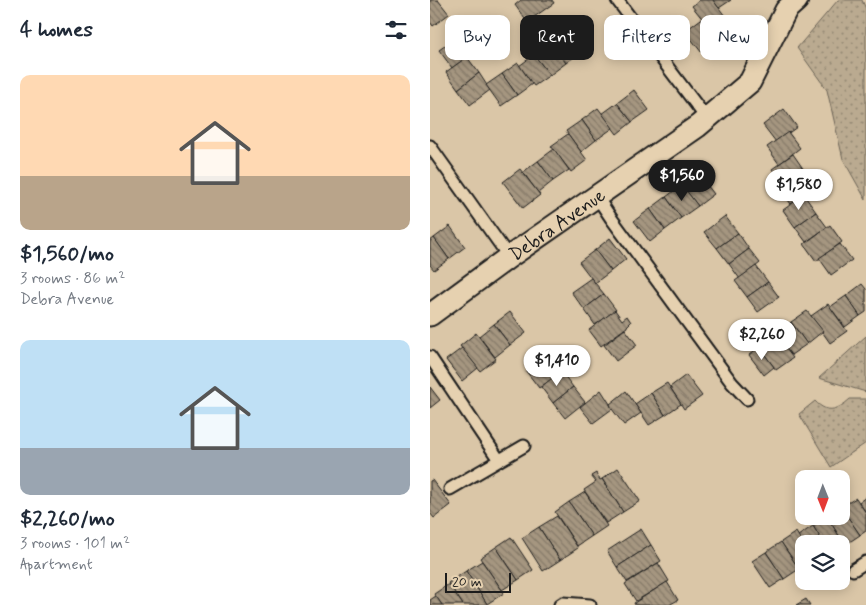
<!DOCTYPE html>
<html lang="en">
<head>
<meta charset="utf-8">
<style>
	:root { --surface:#fff; --page:#f6f6f7; --text:#1f2937; --muted:#747a83; --accent:#1c1c1c }
	body { margin:0; font-family:Mynerve,sans-serif; background:var(--page); color:var(--text); height:100vh; display:flex; flex-direction:column; font-size:19px; white-space:nowrap }
	* { box-sizing:border-box; margin:0 }
	p { font-size:16px; color:var(--muted) }
	.icon { flex:none; width:28px; height:28px; fill:none; stroke:currentColor; stroke-width:2; stroke-linecap:round; stroke-linejoin:round }
	.map { position:relative; flex:1; overflow:hidden }
	.drawer { display:flex; flex-direction:column; background:var(--surface); width:430px }
	.drawer>* { flex:none }
	.banner { position:absolute; left:15px; top:15px; width:345px; height:45px; display:flex; gap:10px }
	.needle { width:32px; rotate:179deg }
	.fabs { position:absolute; left:365px; top:470px; display:grid; gap:10px }
	.fabs a { display:grid; place-items:center; width:55px; height:55px; border-radius:10px; background:var(--surface); box-shadow:0 2px 12px #0003; font-size:25px }
	.scale { position:absolute; left:15px; bottom:12px; width:66px; box-sizing:border-box; padding-left:5px; border:2px solid #1c1c1c; border-top:0; font-size:14px; line-height:18px; white-space:nowrap; color:#1c1c1c; -webkit-text-stroke:4px #e6d1b0; paint-order:stroke }
	.price { position:absolute; translate:-50% -42px; padding:0 11px; border-radius:18px; background:#fff; color:#222; font-size:16px; line-height:32px; filter:drop-shadow(0 1px 2px #0008) }
	.price::after { content:''; position:absolute; left:50%; top:30px; width:15px; height:11px; margin-left:-8px; background:inherit; clip-path:polygon(0 0,100% 0,50% 100%) }
	.price.active { background:var(--accent); color:#fff }
	ul { padding:0; list-style:none }
	li { display:grid; align-content:center; gap:10px; height:265px; padding:0 20px }
	li span { display:grid; place-items:center; height:155px; border-radius:10px; color:#555 }
	li>.icon { margin-inline-start:auto }
	span .icon { width:90px; height:90px; fill:#fffc; stroke-width:1 }
	li b { font-size:21px }
	h2 { display:flex; justify-content:space-between; align-items:center; height:60px; padding:0 20px; font-size:21px }
	.pill { padding:0 18px; border-radius:10px; background:var(--surface); box-shadow:0 2px 12px #0003; font-size:18px; line-height:45px }
	.pill.active { background:var(--accent); color:#fff }
	main { display:flex; flex:1; min-height:0 }
	.map>svg:first-child { display:block }
	.park { fill:url(#park-dots); stroke:#6b6356 }
	.building { fill:url(#building-back-hatch); stroke:#1c1c1c }
	.lines { fill:none; stroke-linecap:round; stroke-linejoin:round }
	.service-casing { stroke:#1c1c1c; stroke-width:15 }
	.minor-casing { stroke:#1c1c1c; stroke-width:25 }
	.service { stroke:#e6d1b0; stroke-width:11 }
	.minor { stroke:#e6d1b0; stroke-width:21 }
	.labels { text-anchor:middle; stroke-width:4; stroke-linejoin:round; paint-order:stroke }
	.street-label { font-size:19px; fill:#1c1c1c; stroke:#e6d1b0 }
</style>
</head>
<body>
<main>
<section class="drawer">
<h2>4 homes<svg class="icon" aria-label="filters" viewBox="0 0 24 24"><path d="M4 7h16M4 17h16"/><circle cx="9" cy="7" r="2"/><circle cx="15" cy="17" r="2"/></svg></h2>
<ul>
<li><span style="background:linear-gradient(#ffd9b3 65%,#b9a48a 0)"><svg class="icon" aria-label="home" viewBox="0 0 24 24"><path d="M3 11l9-7 9 7M6 9v11h12V9"/></svg></span><div><b>$1,560/mo</b><p>3 rooms · 86 m²</p><p>Debra Avenue</p></div></li>
<li><span style="background:linear-gradient(#bfe0f5 70%,#9aa5b1 0)"><svg class="icon" aria-label="home" viewBox="0 0 24 24"><path d="M3 11l9-7 9 7M6 9v11h12V9"/></svg></span><div><b>$2,260/mo</b><p>3 rooms · 101 m²</p><p>Apartment</p></div></li>
</ul>
</section>
<div class="map">
<svg width="436" height="605" viewBox="0 0 436 605">
	<defs>
		<pattern id="park-dots" width="8" height="8" patternUnits="userSpaceOnUse" patternTransform="scale(1.25)"><rect width="8" height="8" fill="#baaa90"/><path d="M2 2h.1M6 6h.1" fill="none" stroke="#968a75" stroke-width="1.8" stroke-linecap="round"/></pattern>
		<pattern id="building-back-hatch" width="6" height="6" patternUnits="userSpaceOnUse" patternTransform="scale(1.25)"><rect width="6" height="6" fill="#a59680"/><path d="M-1 5l2 2M0 0l6 6M5-1l2 2" fill="none" stroke="#867a68"/></pattern>
	</defs>
	<rect width="100%" height="100%" fill="#dac6a7"/>
	<filter id="ink" filterUnits="userSpaceOnUse"><feTurbulence type="fractalNoise" baseFrequency=".02" numOctaves="2"/><feDisplacementMap in="SourceGraphic" scale="10" xChannelSelector="R" yChannelSelector="G"/><feConvolveMatrix kernelMatrix="1 2 1 2 8 2 1 2 1" color-interpolation-filters="sRGB"/></filter>
	<g filter="url(#ink)">
		<g class="park">
			<polygon points="408,0 432,0 436,9 436,200 413,159 397,90 367,48"/>
			<polygon points="436,336 436,392 389,378"/>
			<path d="M420 399H436V443L401 467 369 414 385 401C398 415 409 409 420 399Z"/>
		</g>
		<g class="building">
			<polygon points="0,0 8,0 19,14 3,26 0,22"/>
			<polygon points="91,0 122,0 124,3 97,22 85,5"/>
			<polygon points="270,0 283,0 298,20 282,31 262,6"/>
			<polygon points="283,0 301,0 289,8"/>
			<polygon points="271,19 292,44 275,57 255,31"/>
			<polygon points="136,30 152,51 136,63 120,43"/>
			<polygon points="36,31 48,49 22,68 9,50"/>
			<polygon points="120,43 136,63 120,75 104,55"/>
			<polygon points="104,55 120,75 104,86 89,66"/>
			<polygon points="37,57 49,73 28,89 16,72"/>
			<polygon points="88,63 102,84 87,95 72,74"/>
			<polygon points="49,73 60,90 40,105 28,89"/>
			<polygon points="72,74 87,95 71,106 56,85"/>
			<polygon points="204,90 219,110 202,122 187,103"/>
			<polygon points="187,103 202,122 187,134 172,114"/>
			<polygon points="168,108 183,128 166,140 152,120"/>
			<polygon points="354,109 367,127 346,142 333,125"/>
			<polygon points="152,120 166,140 151,152 136,131"/>
			<polygon points="358,132 370,148 349,164 337,147"/>
			<polygon points="138,134 157,160 141,172 121,146"/>
			<polygon points="124,149 139,170 123,181 108,161"/>
			<polygon points="363,154 374,170 353,185 342,169"/>
			<polygon points="108,161 123,181 108,193 93,172"/>
			<polygon points="90,169 110,195 93,208 73,182"/>
			<polygon points="268,173 284,194 268,206 252,185"/>
			<polygon points="370,173 382,189 361,204 349,188"/>
			<polygon points="252,185 268,206 251,218 236,197"/>
			<polygon points="374,195 386,212 365,227 353,210"/>
			<polygon points="236,197 251,218 235,230 220,209"/>
			<polygon points="220,209 235,230 220,242 204,221"/>
			<polygon points="386,212 397,227 376,242 365,227"/>
			<polygon points="295,216 308,233 287,248 274,232"/>
			<polygon points="400,225 412,242 386,261 374,244"/>
			<polygon points="20,226 35,247 19,259 4,238"/>
			<polygon points="308,233 319,249 299,264 287,248"/>
			<polygon points="4,238 19,259 4,270 0,265 0,241"/>
			<polygon points="180,238 196,259 181,271 165,250"/>
			<polygon points="410,244 422,260 401,275 389,258"/>
			<polygon points="319,249 330,263 310,279 299,264"/>
			<polygon points="165,250 181,271 165,283 149,262"/>
			<polygon points="326,266 338,282 317,297 305,281"/>
			<polygon points="161,278 174,294 154,309 141,292"/>
			<polygon points="338,282 349,297 328,312 317,297"/>
			<polygon points="432,284 436,289 436,312 430,316 416,296"/>
			<polygon points="174,294 186,310 165,325 154,309"/>
			<polygon points="416,296 430,316 415,327 400,307"/>
			<polygon points="398,304 417,331 400,343 381,316"/>
			<polygon points="185,310 192,320 197,316 201,322 197,326 197,327 171,346 159,330"/>
			<polygon points="377,311 393,331 377,344 361,322"/>
			<polygon points="80,312 96,333 80,345 64,324"/>
			<polygon points="361,322 377,344 361,355 345,334"/>
			<polygon points="64,324 80,345 65,357 49,336"/>
			<polygon points="195,329 207,345 186,361 174,345"/>
			<polygon points="343,332 363,358 346,370 327,344"/>
			<polygon points="46,333 66,359 50,371 30,346"/>
			<polygon points="329,347 344,367 334,375 319,355"/>
			<polygon points="32,348 48,368 32,381 16,360"/>
			<polygon points="122,351 136,369 109,388 96,371"/>
			<polygon points="131,371 143,387 123,403 111,387"/>
			<polygon points="256,375 272,396 254,409 240,387"/>
			<polygon points="237,383 251,404 235,415 221,393"/>
			<polygon points="0,387 10,400 0,408"/>
			<polygon points="143,387 155,402 135,418 123,403"/>
			<polygon points="171,390 180,404 182,409 163,423 150,407"/>
			<polygon points="196,391 211,413 194,425 182,409 180,404"/>
			<polygon points="221,393 235,415 219,425 205,404"/>
			<polygon points="188,468 210,501 193,512 172,479"/>
			<polygon points="166,473 170,480 172,479 193,512 176,523 154,490 166,482 161,476"/>
			<polygon points="2,480 21,505 4,518 0,513 0,481"/>
			<polygon points="155,492 177,526 162,536 139,502"/>
			<polygon points="436,497 436,513 429,502"/>
			<polygon points="426,498 436,513 436,531 430,535 411,507"/>
			<polygon points="139,502 162,536 147,546 125,512"/>
			<polygon points="411,507 430,535 415,545 397,517 411,516"/>
			<polygon points="127,516 148,548 130,560 109,527"/>
			<polygon points="397,517 415,545 411,547 411,544 394,544 383,526"/>
			<polygon points="383,526 394,544 374,545 368,536"/>
			<polygon points="109,527 130,560 113,571 92,538"/>
			<polygon points="211,529 221,545 187,567 177,551"/>
			<polygon points="366,532 374,545 374,566 369,569 351,542"/>
			<polygon points="81,537 103,570 88,580 66,547"/>
			<polygon points="351,542 369,569 354,579 336,552"/>
			<polygon points="221,545 231,561 197,582 187,567"/>
			<polygon points="66,547 88,580 72,590 50,558"/>
			<polygon points="336,552 354,579 340,588 322,561"/>
			<polygon points="52,561 74,593 57,604 36,571"/>
			<polygon points="228,563 239,581 206,601 195,584"/>
			<polygon points="36,571 57,604 56,605 33,605 19,584 18,583"/>
			<polygon points="237,582 248,600 239,605 205,605 204,603"/>
			<polygon points="19,584 33,605 12,605 4,594"/>
			<polygon points="6,596 12,605 0,605 0,600"/>
			<polygon points="376,599 380,605 366,605"/>
		</g>
		<g class="lines">
			<g class="service-casing">
				<g id="service">
					<polyline points="187,0 277,119"/>
					<polyline points="0,146 79,257"/>
					<polyline points="167,197 181,218 302,383 317,399"/>
					<polyline points="0,357 69,460"/>
					<polyline points="20,489 94,446"/>
					<polyline points="423,570 436,562"/>
					<polyline points="130,605 133,603 160,605"/>
				</g>
			</g>
			<g class="minor-casing">
				<g id="minor">
					<path id="s1" d="M0 315 79 257 268 126 320 82 356 10 367 0"/>
				</g>
			</g>
			<use href="#service" class="service"/>
			<use href="#minor" class="minor"/>
		</g>
	</g>
	<g class="labels">
		<g class="street-label">
			<text dy="7" stroke="none"><textPath href="#s1" startOffset="156">Debra Avenue</textPath></text>
		</g>
	</g>
</svg>
<div class="fabs">
<a><svg class="needle" viewBox="-14 -14 28 28"><path d="M0-13l5 13h-10z" fill="#e53935"/><path d="M0 13l5-13h-10z" fill="#747a83"/></svg></a>
<a><svg class="icon" aria-label="layers" viewBox="0 0 24 24"><path d="M12 4l9 5-9 5-9-5zM3 14l9 5 9-5"/></svg></a>
</div>
<div class="scale">20 m</div>
<b class="price active" style="left:252px;top:202px">$1,560</b>
<b class="price" style="left:369px;top:211px">$1,580</b>
<b class="price" style="left:332px;top:361px">$2,260</b>
<b class="price" style="left:127px;top:387px">$1,410</b>
<div class="banner">
<a class="pill">Buy</a>
<a class="pill active">Rent</a>
<a class="pill">Filters</a>
<a class="pill">New</a>
</div>
</div>
</main>
</body>
</html>
